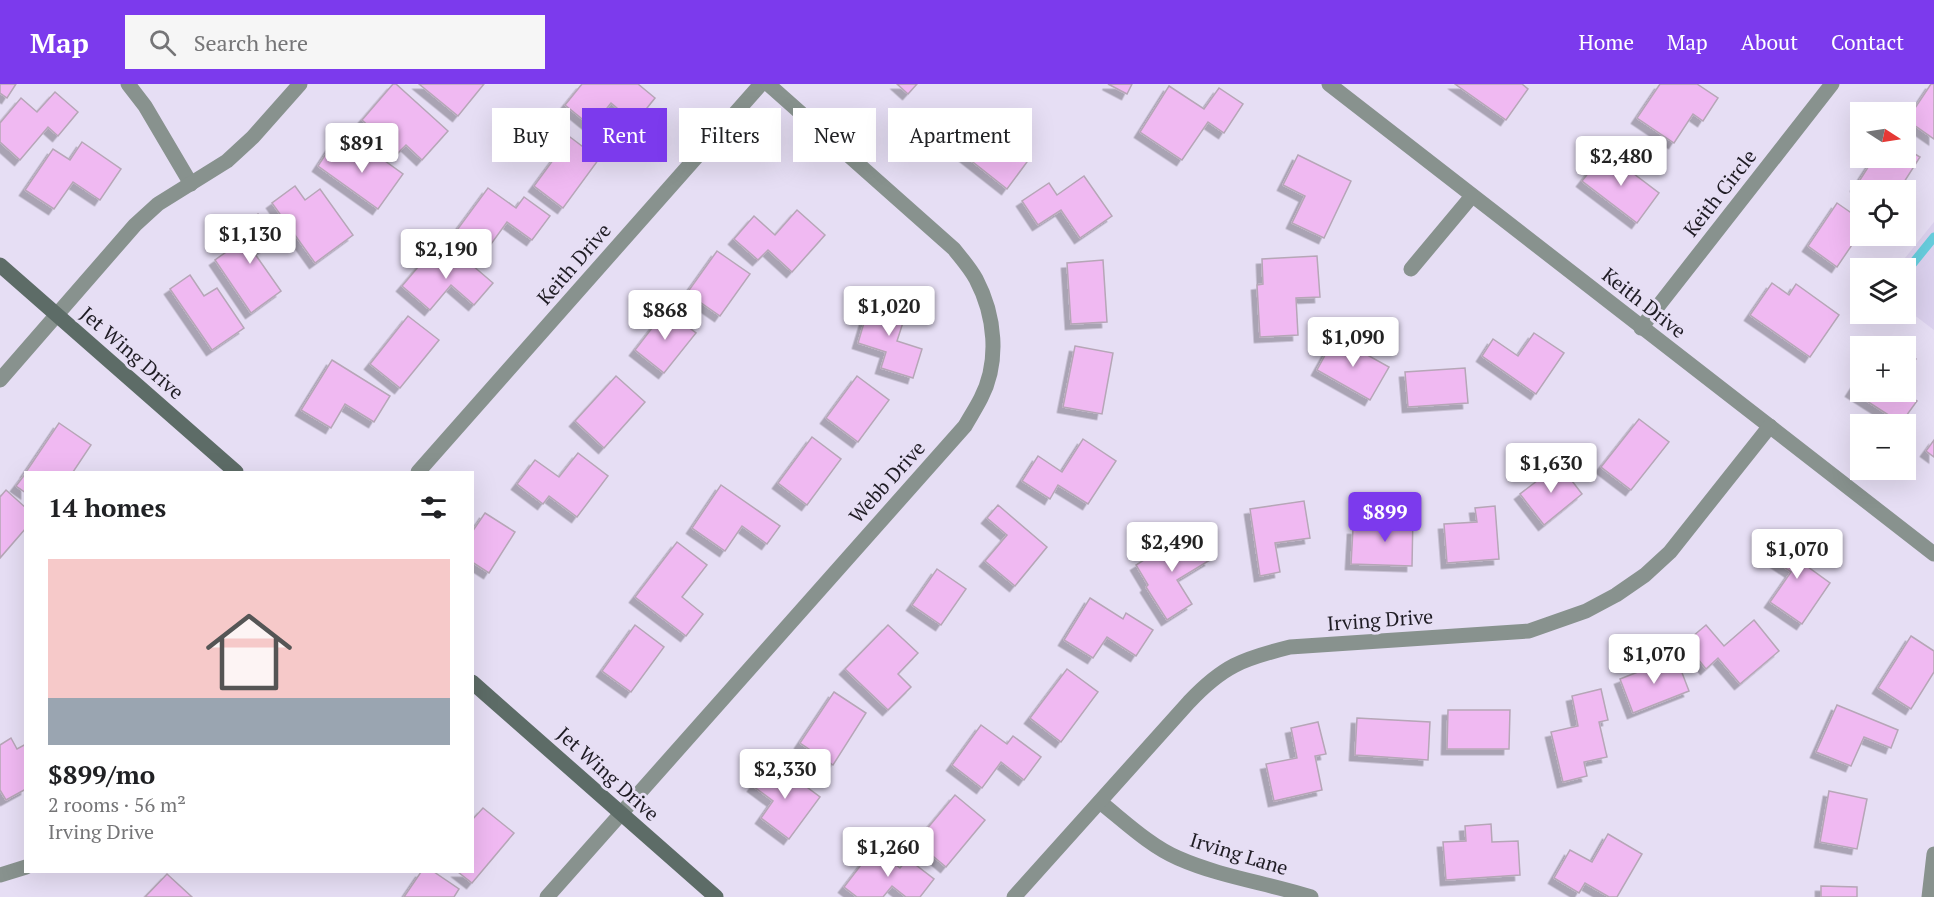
<!DOCTYPE html>
<html lang="en">
<head>
<meta charset="utf-8">
<style>
	:root { --surface:#fff; --page:#f6f6f6; --text:#202124; --muted:#757577; --line:#e0e0e0; --accent:#7c3aed }
	body { margin:0; font-family:"PT Serif",serif; background:var(--page); color:var(--text); height:100vh; display:flex; flex-direction:column; font-size:22px; white-space:nowrap }
	* { box-sizing:border-box; margin:0 }
	p { font-size:20px; color:var(--muted) }
	.icon { flex:none; width:33px; height:33px; fill:none; stroke:currentColor; stroke-width:2; stroke-linecap:round; stroke-linejoin:round }
	.map { position:relative; flex:1; overflow:hidden }
	.details { position:absolute; left:24px; top:387px; width:450px; height:402px; display:flex; flex-direction:column; background:var(--surface); border-radius:0px; box-shadow:0 6px 24px #0002 }
	.details>* { flex:none }
	.banner { position:absolute; left:492px; top:24px; width:570px; height:54px; display:flex; gap:12px }
	.needle { width:39px; rotate:102deg }
	.fabs { position:absolute; left:1850px; top:18px; display:grid; gap:12px }
	.fabs a { display:grid; place-items:center; width:66px; height:66px; border-radius:0px; background:var(--surface); box-shadow:0 6px 24px #0002; font-size:30px }
	.price { position:absolute; translate:-50% -51px; padding:0 14px; border-radius:6px; background:#fff; color:#222; font-size:20px; line-height:39px; filter:drop-shadow(0 2px 3px #0008) }
	.price::after { content:''; position:absolute; left:50%; top:36px; width:18px; height:14px; margin-left:-9px; background:inherit; clip-path:polygon(0 0,100% 0,50% 100%) }
	.price.active { background:var(--accent); color:#fff }
	ul { padding:0; list-style:none }
	li { display:grid; align-content:center; gap:12px; height:318px; padding:0 24px }
	li+li { border-top:2px solid var(--line) }
	li span { display:grid; place-items:center; height:186px; border-radius:0px; color:#555 }
	li>.icon { margin-inline-start:auto }
	span .icon { width:108px; height:108px; fill:#fffc; stroke-width:1 }
	li b { font-size:26px }
	h2 { display:flex; justify-content:space-between; align-items:center; height:72px; padding:0 24px; font-size:26px }
	.chip { padding:0 21px; border-radius:0px; background:var(--surface); box-shadow:0 6px 24px #0002; font-size:21px; line-height:54px }
	.chip.active { background:var(--accent); color:#fff }
	header { display:flex; align-items:center; gap:36px; box-sizing:border-box; height:84px; padding:0 30px; background:var(--accent); color:#fff }
	header strong { font-size:28px }
	nav { display:flex; gap:33px; margin-inline-start:auto; font-size:21px }
	.search { width:420px; height:54px; background:var(--page); display:flex; align-items:center; gap:15px; box-sizing:border-box; padding:0 21px; border-radius:0px; color:var(--muted); font-size:22px }
	.map>svg:first-child { display:block }
	.built { fill:#dbd1ee }
	.lines { fill:none; stroke-linecap:round; stroke-linejoin:round }
	.stream { stroke:#67cddd; stroke-width:9 }
	.building { fill:#f0b9f2; stroke:#b6a6b7; stroke-width:1.5; filter:url(#shadow) }
	.minor { stroke:#88928e; stroke-width:15 }
	.secondary { stroke:#5d6c67; stroke-width:15 }
	.labels { text-anchor:middle; stroke-width:6; stroke-linejoin:round; paint-order:stroke }
	.street-label { font-size:20px; fill:#1f1c24; stroke:#e6def4 }
</style>
</head>
<body>
<header>
<strong>Map</strong>
<div class="search"><svg class="icon" aria-label="search" viewBox="0 0 24 24"><circle cx="10" cy="10" r="6"/><path d="M15 15l6 6"/></svg>Search here</div>
<nav><a>Home</a><a>Map</a><a>About</a><a>Contact</a></nav>
</header>
<div class="map">
<svg width="1934" height="813" viewBox="0 0 1934 813">
	<defs>
		<filter id="shadow"><feDropShadow dx="-5.5" dy="5.5" stdDeviation="0" flood-color="#0004"/></filter>
	</defs>
	<rect width="100%" height="100%" fill="#e6def4"/>
	<polygon class="built" points="1934,138 1934,246 1905,224 1905,184 1897,184"/>
	<g class="lines">
		<polyline class="stream" points="1905,189 1934,153"/>
	</g>
	<g class="building">
		<polygon points="0,0 16,0 7,14 0,9"/>
		<polygon points="393,0 396,0 448,47 422,76 406,61 398,69 362,36"/>
		<polygon points="419,0 484,0 458,32"/>
		<polygon points="582,0 638,0 655,14 635,39 611,19 592,43 565,21"/>
		<polygon points="897,0 917,0 908,10"/>
		<polygon points="1108,0 1132,0 1127,10"/>
		<polygon points="1455,0 1522,0 1528,5 1506,36"/>
		<polygon points="1660,0 1697,0 1718,14 1703,37 1693,30 1674,59 1637,34"/>
		<polygon points="1931,0 1934,0 1934,55 1907,36"/>
		<polygon points="1169,2 1204,25 1219,4 1243,20 1224,49 1208,38 1182,76 1140,48"/>
		<polygon points="55,8 78,28 58,52 48,43 20,76 0,58 0,39 21,14 37,28"/>
		<polygon points="982,36 1030,74 1007,105 959,67"/>
		<polygon points="570,53 599,75 563,124 534,102"/>
		<polygon points="82,58 121,85 100,116 73,98 54,125 25,106 53,65 70,76"/>
		<polygon points="333,59 358,77 367,64 403,90 378,125 318,82"/>
		<polygon points="1905,64 1920,73 1899,106 1863,106 1856,102 1874,74 1905,74"/>
		<polygon points="1605,68 1659,109 1637,139 1582,97"/>
		<polygon points="1298,71 1351,97 1324,154 1292,139 1305,112 1283,101"/>
		<polygon points="1084,92 1112,132 1080,154 1061,126 1038,141 1022,117 1049,99 1057,111"/>
		<polygon points="295,102 305,116 320,105 353,151 315,179 272,119"/>
		<polygon points="488,104 516,124 524,113 550,132 532,156 507,138 486,167 457,146"/>
		<polygon points="1837,119 1860,135 1860,149 1837,183 1808,162"/>
		<polygon points="797,126 825,151 792,188 768,166 758,176 734,155 754,132 775,151"/>
		<polygon points="258,130 276,155 255,170 281,207 251,229 215,176 240,158 233,147"/>
		<polygon points="435,163 458,183 465,175 493,199 474,221 451,201 430,226 402,202"/>
		<polygon points="717,167 750,190 720,232 687,209"/>
		<polygon points="1317,172 1320,213 1296,214 1298,251 1260,253 1257,201 1263,200 1262,175"/>
		<polygon points="1103,176 1107,238 1071,240 1067,179"/>
		<polygon points="190,191 204,212 217,204 244,244 212,266 170,205"/>
		<polygon points="1772,199 1789,211 1796,200 1839,231 1810,273 1750,231"/>
		<polygon points="872,212 908,223 897,257 922,265 913,294 881,284 886,268 858,259"/>
		<polygon points="666,226 696,249 664,289 635,266"/>
		<polygon points="408,232 439,256 400,304 370,280"/>
		<polygon points="1534,249 1564,269 1536,310 1482,272 1493,255 1518,272"/>
		<polygon points="1335,253 1389,283 1370,316 1317,286"/>
		<polygon points="1885,255 1897,262 1880,262"/>
		<polygon points="1075,262 1113,269 1102,330 1063,323"/>
		<polygon points="1905,268 1916,275 1905,292"/>
		<polygon points="332,276 390,312 374,338 345,320 331,344 301,326"/>
		<polygon points="1465,284 1468,319 1408,323 1405,288"/>
		<polygon points="616,292 645,318 604,364 575,337"/>
		<polygon points="857,292 889,316 858,358 826,334"/>
		<polygon points="1860,293 1860,308 1903,308 1917,317 1901,339 1851,307"/>
		<polygon points="1639,335 1669,358 1631,406 1601,383"/>
		<polygon points="59,339 91,361 73,388 26,388"/>
		<polygon points="812,353 841,375 807,421 778,399"/>
		<polygon points="1083,355 1116,377 1088,420 1058,401 1050,415 1022,397 1038,372 1062,388"/>
		<polygon points="1934,356 1934,373 1926,367"/>
		<polygon points="578,369 608,392 577,433 549,412 543,420 517,400 535,376 559,393"/>
		<polygon points="1559,380 1582,410 1544,441 1520,410"/>
		<polygon points="26,389 26,409 16,402"/>
		<polygon points="721,401 780,442 767,460 742,442 725,467 692,444"/>
		<polygon points="6,406 26,424 26,444 0,474 0,413"/>
		<polygon points="1304,417 1310,454 1275,459 1280,488 1260,492 1250,425"/>
		<polygon points="998,421 1047,463 1015,502 985,477 1007,451 987,434"/>
		<polygon points="1495,422 1499,475 1447,479 1444,440 1477,438 1475,424"/>
		<polygon points="485,429 515,448 489,489 472,478 472,448"/>
		<polygon points="1384,429 1413,430 1412,482 1351,480 1353,445 1384,446"/>
		<polygon points="1191,446 1210,476 1177,496 1192,520 1167,536 1146,503 1148,501 1136,481"/>
		<polygon points="1786,449 1813,468 1804,480 1830,499 1802,540 1770,518 1791,488 1769,473"/>
		<polygon points="677,458 707,481 682,513 703,530 686,552 635,513"/>
		<polygon points="937,485 966,505 941,541 912,521"/>
		<polygon points="1090,514 1123,535 1126,529 1153,546 1136,572 1107,553 1093,574 1064,556"/>
		<polygon points="1754,536 1779,567 1740,600 1718,574 1706,585 1685,559 1706,541 1724,562"/>
		<polygon points="635,541 664,563 631,608 602,587"/>
		<polygon points="888,541 918,569 898,590 911,603 888,626 845,585"/>
		<polygon points="1911,552 1934,567 1934,588 1911,625 1878,604"/>
		<polygon points="1676,573 1689,607 1633,629 1620,595"/>
		<polygon points="1067,585 1098,608 1061,658 1030,634"/>
		<polygon points="1601,605 1608,636 1599,638 1607,673 1584,678 1587,692 1563,698 1551,648 1578,642 1572,612"/>
		<polygon points="834,608 866,629 833,681 800,659"/>
		<polygon points="1837,621 1898,646 1891,664 1864,653 1851,682 1816,668"/>
		<polygon points="1448,626 1510,626 1509,665 1447,665"/>
		<polygon points="1357,634 1430,638 1428,676 1355,671"/>
		<polygon points="1318,638 1326,670 1315,672 1322,706 1274,717 1266,680 1297,674 1291,644"/>
		<polygon points="981,641 1007,660 1013,652 1041,673 1024,696 1001,678 982,704 952,681"/>
		<polygon points="11,654 17,665 26,660 26,705 6,716 0,706 0,661"/>
		<polygon points="772,677 820,713 789,755 761,734 773,717 753,702"/>
		<polygon points="1829,707 1867,715 1857,765 1820,758"/>
		<polygon points="955,711 985,736 946,783 916,758"/>
		<polygon points="483,724 514,749 472,799 458,788 472,788 472,736"/>
		<polygon points="1491,740 1492,758 1518,757 1520,791 1446,796 1443,758 1466,757 1465,742"/>
		<polygon points="1608,750 1642,770 1617,813 1609,813 1585,799 1579,809 1554,794 1570,766 1592,778"/>
		<polygon points="874,764 900,784 908,775 934,795 920,813 906,813 892,802 883,813 857,813 844,803"/>
		<polygon points="421,788 434,788 459,805 454,813 404,813"/>
		<polygon points="167,790 192,813 145,813"/>
		<polygon points="1821,802 1857,803 1857,813 1821,813"/>
	</g>
	<g class="lines">
		<g class="minor">
			<polyline points="128,0 145,22 191,100"/>
			<polyline points="1329,0 1934,470"/>
			<polyline points="1411,185 1472,112"/>
			<polyline points="1641,244 1832,0"/>
			<polyline points="0,296 135,141 158,120 227,77 253,53 300,0"/>
			<polyline points="418,388 761,0"/>
			<path d="M1100 718C1124 737 1150 762 1178 774 1221 793 1268 799 1311 813"/>
			<polyline points="0,791 26,783"/>
			<path d="M547 813 965 342C970 333 976 324 981 314 1000 277 995 231 976 195 970 184 961 174 954 165L768 0"/>
			<path d="M1014 813 1189 618C1223 582 1242 575 1290 563L1529 547 1586 527 1616 511 1645 491 1670 468 1770 342"/>
			<polyline points="1929,813 1934,770"/>
		</g>
		<g class="secondary">
			<polyline points="0,181 236,388"/>
			<polyline points="472,598 716,813"/>
		</g>
	</g>
	<g class="labels">
		<g class="street-label">
			<text transform="translate(1720 109) rotate(-52)" y="7">Keith Circle</text>
			<text transform="translate(574 180) rotate(-49)" y="7">Keith Drive</text>
			<text transform="translate(1644 219) rotate(38)" y="7">Keith Drive</text>
			<text transform="translate(132 269) rotate(41)" y="7">Jet Wing Drive</text>
			<text transform="translate(887 398) rotate(-48)" y="7">Webb Drive</text>
			<text transform="translate(1380 536) rotate(-4)" y="7">Irving Drive</text>
			<text transform="translate(608 690) rotate(42)" y="7">Jet Wing Drive</text>
			<text transform="translate(1239 770) rotate(17)" y="7">Irving Lane</text>
		</g>
	</g>
</svg>
<div class="fabs">
<a><svg class="needle" viewBox="-14 -14 28 28"><path d="M0-13l5 13h-10z" fill="#e53935"/><path d="M0 13l5-13h-10z" fill="#757577"/></svg></a>
<a><svg class="icon" aria-label="locate" viewBox="0 0 24 24"><circle cx="12" cy="12" r="6"/><path d="M12 2v4M12 18v4M2 12h4M18 12h4"/></svg></a>
<a><svg class="icon" aria-label="layers" viewBox="0 0 24 24"><path d="M12 4l9 5-9 5-9-5zM3 14l9 5 9-5"/></svg></a>
<a>+</a>
<a>−</a>
</div>
<b class="price" style="left:362px;top:90px">$891</b>
<b class="price" style="left:1621px;top:103px">$2,480</b>
<b class="price" style="left:250px;top:181px">$1,130</b>
<b class="price" style="left:446px;top:196px">$2,190</b>
<b class="price" style="left:889px;top:253px">$1,020</b>
<b class="price" style="left:665px;top:257px">$868</b>
<b class="price" style="left:1353px;top:284px">$1,090</b>
<b class="price" style="left:1551px;top:410px">$1,630</b>
<b class="price active" style="left:1385px;top:459px">$899</b>
<b class="price" style="left:1172px;top:489px">$2,490</b>
<b class="price" style="left:1797px;top:496px">$1,070</b>
<b class="price" style="left:1654px;top:601px">$1,070</b>
<b class="price" style="left:785px;top:716px">$2,330</b>
<b class="price" style="left:888px;top:794px">$1,260</b>
<div class="banner">
<a class="chip">Buy</a>
<a class="chip active">Rent</a>
<a class="chip">Filters</a>
<a class="chip">New</a>
<a class="chip">Apartment</a>
</div>
<section class="details">
<h2>14 homes<svg class="icon" aria-label="filters" viewBox="0 0 24 24"><path d="M4 7h16M4 17h16"/><circle cx="9" cy="7" r="2"/><circle cx="15" cy="17" r="2"/></svg></h2>
<ul>
<li><span style="background:linear-gradient(#f6c9c9 75%,#9aa5b1 0)"><svg class="icon" aria-label="home" viewBox="0 0 24 24"><path d="M3 11l9-7 9 7M6 9v11h12V9"/></svg></span><div><b>$899/mo</b><p>2 rooms · 56 m²</p><p>Irving Drive</p></div></li>
</ul>
</section>
</div>
</body>
</html>
